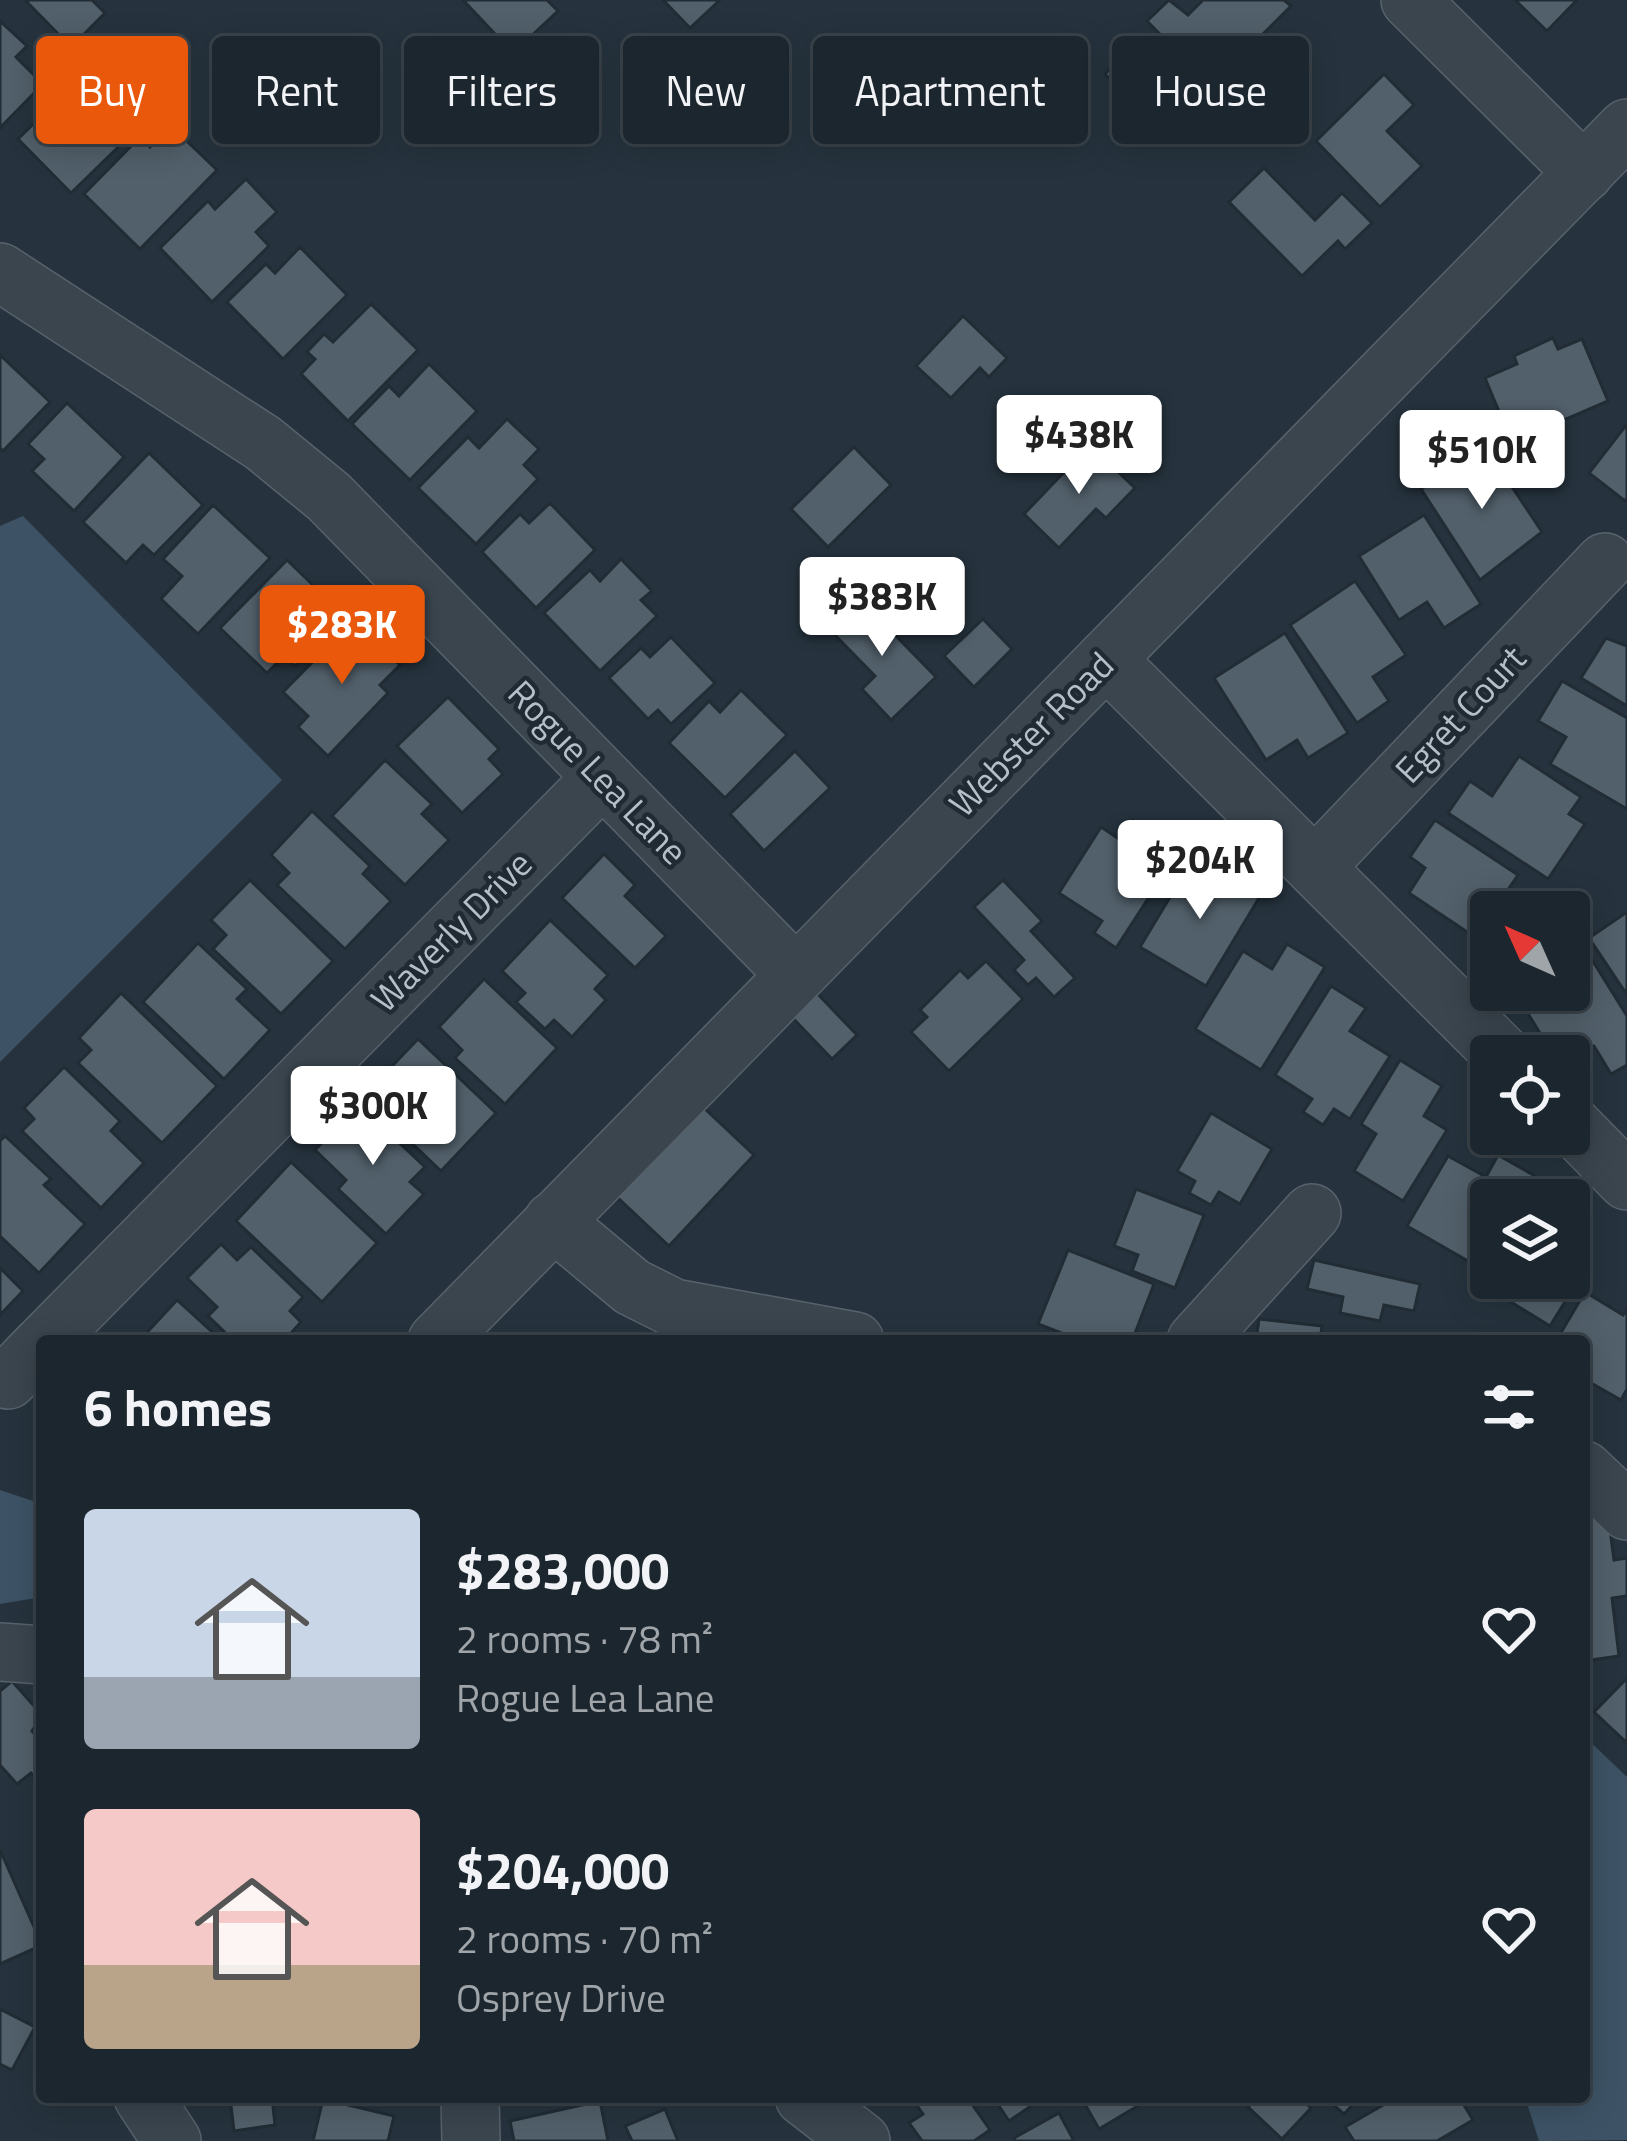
<!DOCTYPE html>
<html lang="en">
<head>
<meta charset="utf-8">
<style>
	:root { --surface:#1c262e; --page:#29323a; --text:#f1f3f6; --muted:#a0a5aa; --line:#3a434a; --accent:#ea580c }
	body { margin:0; font-family:"Titillium Web",sans-serif; background:var(--page); color:var(--text); height:100vh; display:flex; flex-direction:column; font-size:45px; white-space:nowrap }
	* { box-sizing:border-box; margin:0 }
	p { font-size:39px; color:var(--muted) }
	.icon { flex:none; width:66px; height:66px; fill:none; stroke:currentColor; stroke-width:2; stroke-linecap:round; stroke-linejoin:round }
	.map { position:relative; flex:1; overflow:hidden }
	.drawer { position:absolute; left:36px; top:1335px; width:1554px; height:768px; display:flex; flex-direction:column; background:var(--surface); border-radius:12px; box-shadow:0 6px 30px #0003,0 0 0 3px var(--line) }
	.drawer>* { flex:none }
	.guide { position:absolute; left:36px; top:36px; width:1557px; height:108px; display:flex; gap:24px }
	.needle { width:78px; rotate:315deg }
	.fabs { position:absolute; left:1470px; top:891px; display:grid; gap:24px }
	.fabs a { display:grid; place-items:center; width:120px; height:120px; border-radius:12px; background:var(--surface); box-shadow:0 6px 30px #0003,0 0 0 3px var(--line); font-size:60px }
	.price { position:absolute; translate:-50% -102px; padding:0 27px; border-radius:12px; background:#fff; color:#222; font-size:39px; line-height:78px; filter:drop-shadow(0 3px 6px #0008) }
	.price::after { content:''; position:absolute; left:50%; top:72px; width:36px; height:27px; margin-left:-18px; background:inherit; clip-path:polygon(0 0,100% 0,50% 100%) }
	.price.selected { background:var(--accent); color:#fff }
	ul { padding:0; list-style:none }
	li { display:flex; align-items:center; gap:36px; height:300px; padding:0 48px }
	li span { display:grid; place-items:center; flex:none; width:336px; height:240px; border-radius:12px; color:#555 }
	li>.icon { margin-inline-start:auto }
	span .icon { width:144px; height:144px; fill:#fffc; stroke-width:1 }
	li b { font-size:51px }
	h2 { display:flex; justify-content:space-between; align-items:center; height:144px; padding:0 48px; font-size:51px }
	.tag { padding:0 42px; border-radius:12px; background:var(--surface); box-shadow:0 6px 30px #0003,0 0 0 3px var(--line); font-size:42px; line-height:108px }
	.tag.selected { background:var(--accent); color:#fff }
	.map>svg:first-child { display:block }
	.water { fill:#3d5365 }
	.building { fill:#52606b; stroke:#212c35; stroke-width:3 }
	.lines { fill:none; stroke-linecap:round; stroke-linejoin:round }
	.minor-casing { stroke:#58626c; stroke-width:60 }
	.minor { stroke:#3a454e; stroke-width:57 }
	.labels { text-anchor:middle; stroke-width:9; stroke-linejoin:round; paint-order:stroke }
	.street-label { font-size:36px; fill:#b6bfc9; stroke:#1f2a33 }
</style>
</head>
<body>
<div class="map">
<svg width="1627" height="2141" viewBox="0 0 1627 2141">
	<rect width="100%" height="100%" fill="#26333e"/>
	<g class="water">
		<polygon points="23,516 282,780 0,1062 0,526"/>
		<polygon points="0,1490 42,1504 42,1597 0,1604"/>
		<polygon points="1584,1736 1627,1777 1627,2140 1539,2141 1525,2097 1584,2097"/>
	</g>
	<g class="building">
		<polygon points="25,0 92,0 105,13 71,47"/>
		<polygon points="463,0 547,0 558,11 513,53"/>
		<polygon points="663,0 720,0 690,28"/>
		<polygon points="1169,0 1188,15 1203,0 1284,0 1291,6 1211,86 1147,21"/>
		<polygon points="1515,0 1577,0 1547,31"/>
		<polygon points="0,21 27,46 16,57 43,84 0,128"/>
		<polygon points="1136,41 1161,65 1129,98 1105,74"/>
		<polygon points="98,74 145,121 71,193 18,139 68,90 74,97"/>
		<polygon points="1384,74 1414,105 1387,131 1422,166 1380,207 1316,141"/>
		<polygon points="170,125 217,170 140,249 84,194 140,137 150,147"/>
		<polygon points="1264,168 1315,220 1342,193 1372,223 1345,249 1338,241 1302,276 1229,202"/>
		<polygon points="246,179 277,212 256,232 269,246 212,302 160,248 208,201 215,209"/>
		<polygon points="300,247 347,295 283,359 227,302 266,264 275,273"/>
		<polygon points="371,304 418,350 348,421 301,374 315,359 307,352 324,334 333,342"/>
		<polygon points="963,316 1007,358 989,377 980,368 951,398 916,366"/>
		<polygon points="1553,338 1558,349 1582,339 1608,401 1550,426 1559,448 1521,464 1485,378 1517,364 1514,356"/>
		<polygon points="0,355 50,402 3,451 0,448"/>
		<polygon points="429,364 477,411 410,480 352,424 389,386 399,396"/>
		<polygon points="67,403 124,457 74,511 32,471 44,459 28,444"/>
		<polygon points="507,419 539,449 524,465 538,479 476,544 418,488 468,437 479,448"/>
		<polygon points="1627,424 1627,498 1625,501 1589,473"/>
		<polygon points="1090,445 1135,488 1106,518 1096,509 1059,548 1024,514"/>
		<polygon points="1485,446 1542,532 1480,580 1421,489"/>
		<polygon points="854,447 891,485 828,547 791,509"/>
		<polygon points="149,453 203,505 154,555 143,545 126,563 83,522"/>
		<polygon points="550,503 595,550 536,608 482,552 520,514 529,523"/>
		<polygon points="213,505 270,558 198,634 161,599 182,576 163,559"/>
		<polygon points="1424,515 1481,604 1444,628 1427,602 1399,620 1359,556"/>
		<polygon points="621,559 652,591 641,600 657,616 600,671 544,613 590,570 600,581"/>
		<polygon points="287,560 345,616 295,666 284,656 267,673 220,628"/>
		<polygon points="1355,581 1406,655 1373,677 1389,701 1357,723 1290,625"/>
		<polygon points="859,598 936,677 891,720 862,689 875,676 828,628"/>
		<polygon points="983,619 1012,649 974,687 944,656"/>
		<polygon points="354,620 400,665 380,685 388,693 328,756 298,727 308,716 283,692"/>
		<polygon points="1285,633 1348,733 1308,758 1297,740 1266,760 1214,678"/>
		<polygon points="671,637 715,683 671,724 658,710 648,719 609,678 641,648 650,657"/>
		<polygon points="1606,638 1627,646 1627,706 1581,678"/>
		<polygon points="1562,681 1627,718 1627,809 1550,764 1566,737 1538,721"/>
		<polygon points="741,690 787,735 725,798 669,743 709,701 720,712"/>
		<polygon points="448,697 499,749 489,759 503,774 462,813 397,746"/>
		<polygon points="795,751 830,788 764,851 730,814"/>
		<polygon points="1519,756 1581,797 1569,814 1585,824 1548,879 1448,813 1470,781 1492,796"/>
		<polygon points="385,760 432,804 422,814 449,840 405,885 332,816"/>
		<polygon points="312,811 370,866 363,874 391,901 345,949 277,885 289,873 271,855"/>
		<polygon points="1132,820 1179,851 1116,948 1094,933 1102,921 1059,893 1101,827 1119,839"/>
		<polygon points="1435,820 1518,875 1503,897 1527,912 1491,912 1491,948 1409,893 1425,868 1410,857"/>
		<polygon points="604,854 635,885 625,896 666,936 635,968 562,898"/>
		<polygon points="1193,859 1259,898 1206,986 1140,947"/>
		<polygon points="250,880 333,961 281,1014 213,949 226,935 211,920"/>
		<polygon points="1003,880 1042,921 1031,931 1075,978 1054,997 1036,978 1028,985 1014,970 1024,960 974,907"/>
		<polygon points="1627,912 1627,995 1589,938"/>
		<polygon points="550,920 608,975 595,989 606,1000 572,1037 554,1020 545,1029 516,1002 525,993 502,971"/>
		<polygon points="198,943 247,989 237,999 270,1030 224,1079 143,1002"/>
		<polygon points="1287,944 1325,967 1261,1070 1195,1029 1243,951 1272,969"/>
		<polygon points="1589,955 1627,1016 1627,1065 1611,1074 1594,1046 1569,1062 1569,1056 1554,1056 1519,999 1533,990 1569,990 1569,968"/>
		<polygon points="986,961 1023,999 949,1071 911,1032 927,1017 920,1010 960,970 968,978"/>
		<polygon points="484,979 557,1048 505,1104 455,1058 462,1050 439,1027"/>
		<polygon points="1331,986 1366,1008 1350,1031 1390,1056 1350,1119 1334,1109 1323,1125 1303,1112 1312,1099 1275,1075"/>
		<polygon points="811,987 857,1035 832,1059 786,1011"/>
		<polygon points="121,993 217,1086 162,1143 78,1063 91,1050 79,1038"/>
		<polygon points="418,1039 496,1113 441,1171 396,1128 406,1118 372,1087"/>
		<polygon points="1400,1060 1442,1086 1424,1116 1447,1130 1403,1201 1354,1171 1376,1134 1361,1124"/>
		<polygon points="64,1067 120,1121 111,1131 144,1163 101,1208 22,1131 34,1119 24,1108"/>
		<polygon points="358,1104 425,1167 410,1182 424,1194 386,1234 338,1189 346,1180 315,1150"/>
		<polygon points="703,1107 754,1155 669,1246 617,1197"/>
		<polygon points="1211,1113 1272,1149 1240,1204 1219,1192 1211,1205 1189,1193 1195,1181 1177,1171"/>
		<polygon points="5,1136 51,1179 44,1185 85,1224 39,1273 0,1236 0,1141"/>
		<polygon points="1498,1155 1535,1176 1521,1200 1491,1200 1491,1253 1482,1269 1407,1226 1448,1156 1486,1177"/>
		<polygon points="291,1162 377,1243 322,1302 236,1221"/>
		<polygon points="1136,1189 1204,1215 1175,1288 1132,1271 1138,1255 1114,1246"/>
		<polygon points="221,1244 237,1260 251,1247 303,1297 290,1311 301,1322 284,1341 234,1341 208,1316 217,1307 187,1278"/>
		<polygon points="1068,1250 1154,1284 1132,1341 1082,1341 1038,1324"/>
		<polygon points="1569,1251 1589,1263 1550,1326 1483,1285 1491,1272 1491,1278 1569,1278"/>
		<polygon points="1314,1260 1420,1284 1414,1311 1384,1305 1380,1321 1340,1313 1343,1297 1307,1289"/>
		<polygon points="0,1268 23,1291 0,1315"/>
		<polygon points="1585,1292 1623,1315 1627,1309 1627,1389 1621,1400 1584,1379 1584,1341 1556,1341"/>
		<polygon points="177,1300 221,1340 220,1341 139,1341"/>
		<polygon points="1259,1319 1322,1326 1320,1341 1256,1341"/>
		<polygon points="1606,1500 1614,1560 1627,1558 1627,1596 1612,1598 1619,1656 1584,1661 1584,1503"/>
		<polygon points="1627,1678 1627,1743 1594,1712"/>
		<polygon points="12,1681 42,1715 32,1731 42,1742 42,1786 31,1773 17,1784 0,1765 0,1691"/>
		<polygon points="1,1852 42,1945 0,1964 0,1853"/>
		<polygon points="0,2009 35,2027 12,2070 0,2064"/>
		<polygon points="230,2097 272,2097 275,2125 234,2131"/>
		<polygon points="911,2097 967,2097 990,2130 974,2141 922,2141 909,2123 923,2114"/>
		<polygon points="993,2097 1044,2097 1009,2121"/>
		<polygon points="1086,2097 1137,2097 1141,2104 1099,2129 1082,2099"/>
		<polygon points="1257,2097 1299,2097 1311,2108 1282,2139 1248,2107"/>
		<polygon points="1325,2097 1360,2097 1344,2114"/>
		<polygon points="1397,2097 1459,2097 1473,2120 1437,2141 1354,2141 1345,2127"/>
		<polygon points="323,2099 394,2116 388,2141 313,2141"/>
		<polygon points="600,2101 608,2141 514,2141 510,2121"/>
		<polygon points="665,2109 678,2141 632,2141 625,2126"/>
		<polygon points="1059,2113 1074,2141 1015,2141 1014,2138"/>
	</g>
	<g class="lines">
		<g class="minor-casing">
			<g id="minor">
				<polyline points="1410,0 1584,173"/>
				<polyline points="0,272 263,443 329,497 793,972"/>
				<polyline points="1106,659 1504,1056"/>
				<polyline points="1316,866 1605,562"/>
				<polyline points="1569,1122 1627,1181"/>
				<polyline points="553,1221 632,1287 674,1308 855,1341"/>
				<polyline points="46,1341 602,778"/>
				<polyline points="437,1341 1627,128"/>
				<polyline points="1196,1341 1312,1213"/>
				<polyline points="8,1380 42,1345"/>
				<polyline points="1584,1470 1627,1511"/>
				<polyline points="0,1652 42,1655"/>
				<polyline points="143,2097 172,2141"/>
				<polyline points="470,2097 471,2141"/>
				<polyline points="804,2097 861,2141"/>
			</g>
		</g>
		<use href="#minor" class="minor"/>
	</g>
	<g class="labels">
		<g class="street-label">
			<text transform="translate(1460 714) rotate(-47)" y="13">Egret Court</text>
			<text transform="translate(1031 734) rotate(-45)" y="13">Webster Road</text>
			<text transform="translate(598 772) rotate(46)" y="13">Rogue Lea Lane</text>
			<text transform="translate(451 931) rotate(-45)" y="13">Waverly Drive</text>
		</g>
	</g>
</svg>
<div class="fabs">
<a><svg class="needle" viewBox="-14 -14 28 28"><path d="M0-13l5 13h-10z" fill="#e53935"/><path d="M0 13l5-13h-10z" fill="#a0a5aa"/></svg></a>
<a><svg class="icon" aria-label="locate" viewBox="0 0 24 24"><circle cx="12" cy="12" r="6"/><path d="M12 2v4M12 18v4M2 12h4M18 12h4"/></svg></a>
<a><svg class="icon" aria-label="layers" viewBox="0 0 24 24"><path d="M12 4l9 5-9 5-9-5zM3 14l9 5 9-5"/></svg></a>
</div>
<b class="price" style="left:1079px;top:497px">$438K</b>
<b class="price" style="left:1482px;top:512px">$510K</b>
<b class="price" style="left:882px;top:659px">$383K</b>
<b class="price selected" style="left:342px;top:687px">$283K</b>
<b class="price" style="left:1200px;top:922px">$204K</b>
<b class="price" style="left:373px;top:1168px">$300K</b>
<div class="guide">
<a class="tag selected">Buy</a>
<a class="tag">Rent</a>
<a class="tag">Filters</a>
<a class="tag">New</a>
<a class="tag">Apartment</a>
<a class="tag">House</a>
</div>
<section class="drawer">
<h2>6 homes<svg class="icon" aria-label="filters" viewBox="0 0 24 24"><path d="M4 7h16M4 17h16"/><circle cx="9" cy="7" r="2"/><circle cx="15" cy="17" r="2"/></svg></h2>
<ul>
<li><span style="background:linear-gradient(#c9d6e8 70%,#9aa5b1 0)"><svg class="icon" aria-label="home" viewBox="0 0 24 24"><path d="M3 11l9-7 9 7M6 9v11h12V9"/></svg></span><div><b>$283,000</b><p>2 rooms · 78 m²</p><p>Rogue Lea Lane</p></div><svg class="icon" aria-label="heart" viewBox="0 0 24 24"><path d="M12 20l-8-8c-3-5 5-10 8-4 3-6 11-1 8 4z"/></svg></li>
<li><span style="background:linear-gradient(#f6c9c9 65%,#b9a48a 0)"><svg class="icon" aria-label="home" viewBox="0 0 24 24"><path d="M3 11l9-7 9 7M6 9v11h12V9"/></svg></span><div><b>$204,000</b><p>2 rooms · 70 m²</p><p>Osprey Drive</p></div><svg class="icon" aria-label="heart" viewBox="0 0 24 24"><path d="M12 20l-8-8c-3-5 5-10 8-4 3-6 11-1 8 4z"/></svg></li>
</ul>
</section>
</div>
</body>
</html>
